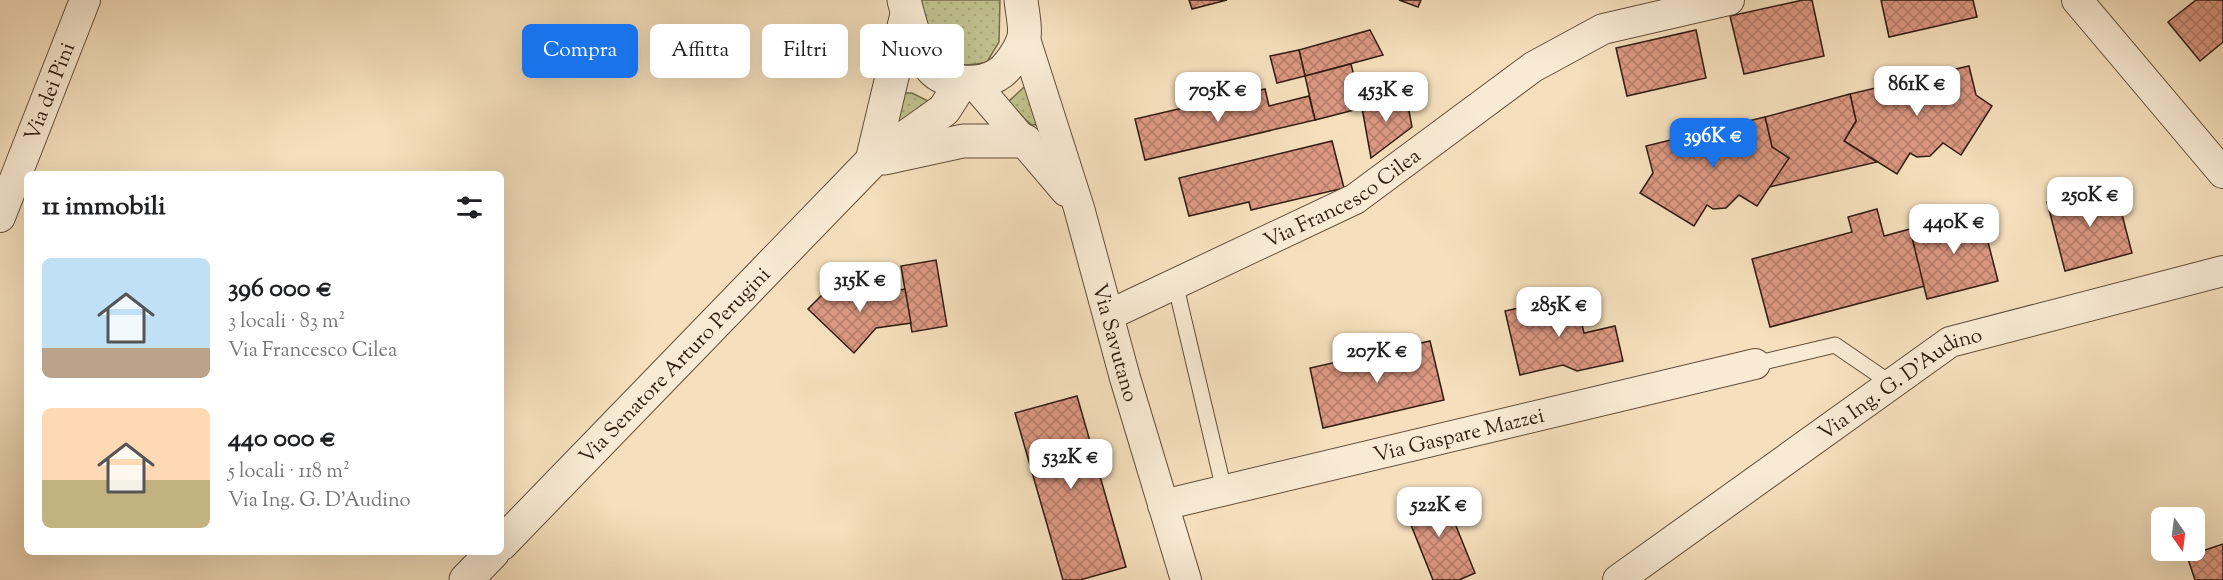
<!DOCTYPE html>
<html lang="it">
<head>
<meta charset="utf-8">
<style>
	:root { --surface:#fff; --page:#f6f6f6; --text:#202124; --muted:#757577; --accent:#1a73e8 }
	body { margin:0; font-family:"Sorts Mill Goudy",serif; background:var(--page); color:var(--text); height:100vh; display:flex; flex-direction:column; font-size:22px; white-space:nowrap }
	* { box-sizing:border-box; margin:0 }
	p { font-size:20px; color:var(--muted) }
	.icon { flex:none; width:33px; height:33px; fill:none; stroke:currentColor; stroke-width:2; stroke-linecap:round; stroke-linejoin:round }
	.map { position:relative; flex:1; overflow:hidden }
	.details { position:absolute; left:24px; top:171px; width:480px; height:384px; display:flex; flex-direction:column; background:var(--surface); border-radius:9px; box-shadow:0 6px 24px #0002 }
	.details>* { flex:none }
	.hud { position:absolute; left:522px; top:24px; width:570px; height:54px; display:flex; gap:12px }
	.needle { width:39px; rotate:166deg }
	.controls { position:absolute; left:2151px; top:507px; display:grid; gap:12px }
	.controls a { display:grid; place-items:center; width:54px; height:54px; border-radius:9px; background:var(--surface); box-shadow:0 6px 24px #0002; font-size:30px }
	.price { position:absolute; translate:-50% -51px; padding:0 14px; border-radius:12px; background:#fff; color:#222; font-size:20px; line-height:39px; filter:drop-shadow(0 2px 3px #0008) }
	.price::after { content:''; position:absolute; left:50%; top:36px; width:18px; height:14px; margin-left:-9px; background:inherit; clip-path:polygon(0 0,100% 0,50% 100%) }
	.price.active { background:var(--accent); color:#fff }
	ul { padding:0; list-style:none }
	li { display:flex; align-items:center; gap:18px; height:150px; padding:0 18px }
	li span { display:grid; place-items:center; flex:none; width:168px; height:120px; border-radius:9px; color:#555 }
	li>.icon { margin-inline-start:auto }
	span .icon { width:72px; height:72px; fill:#fffc; stroke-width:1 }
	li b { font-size:26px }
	h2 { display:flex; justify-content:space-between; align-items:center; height:72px; padding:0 18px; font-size:26px }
	.chip { padding:0 21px; border-radius:9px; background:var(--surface); box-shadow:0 6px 24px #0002; font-size:21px; line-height:54px }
	.chip.active { background:var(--accent); color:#fff }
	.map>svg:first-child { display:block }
	.grass { fill:url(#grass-dots); stroke:#786e4e; stroke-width:1.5 }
	.building { fill:url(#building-cross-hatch); stroke:#311d0f; stroke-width:1.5 }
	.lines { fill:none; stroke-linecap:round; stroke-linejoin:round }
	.service-casing { stroke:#624e3a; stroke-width:17 }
	.minor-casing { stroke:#624e3a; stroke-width:32 }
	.tertiary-casing { stroke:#624e3a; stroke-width:35 }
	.service { stroke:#f8ead3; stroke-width:15 }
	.minor { stroke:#f8ead3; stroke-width:30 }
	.tertiary { stroke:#f8ead3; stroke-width:33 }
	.labels { text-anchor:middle; stroke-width:4.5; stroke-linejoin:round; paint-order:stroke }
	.street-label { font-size:21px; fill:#311d0f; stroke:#f8ead3 }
</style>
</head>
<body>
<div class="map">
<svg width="2223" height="580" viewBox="0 0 2223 580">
	<defs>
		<pattern id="grass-dots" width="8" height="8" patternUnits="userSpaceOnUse" patternTransform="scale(1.5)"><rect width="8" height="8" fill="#c0c08d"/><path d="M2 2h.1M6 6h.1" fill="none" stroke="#a5a578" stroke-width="1.8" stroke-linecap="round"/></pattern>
		<pattern id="building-cross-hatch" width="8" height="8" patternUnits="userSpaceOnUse" patternTransform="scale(1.5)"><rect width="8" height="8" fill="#dc9882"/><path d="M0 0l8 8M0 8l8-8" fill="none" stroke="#b37b69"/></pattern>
	</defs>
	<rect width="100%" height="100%" fill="#f5dfbc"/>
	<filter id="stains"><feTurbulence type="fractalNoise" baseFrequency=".00333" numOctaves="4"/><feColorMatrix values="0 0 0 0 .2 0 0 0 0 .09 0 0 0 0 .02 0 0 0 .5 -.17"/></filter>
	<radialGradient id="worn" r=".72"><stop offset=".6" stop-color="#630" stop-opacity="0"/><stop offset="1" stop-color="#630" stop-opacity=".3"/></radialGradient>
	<g class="grass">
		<path d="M921 0H1000L999 42 987 62C938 75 928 42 921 0Z"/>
		<polygon points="1033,79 1044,124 1032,125 1011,108 1009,101"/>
		<polygon points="905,93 912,93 932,103 903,125 897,121"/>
	</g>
	<g class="building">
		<polygon points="1189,0 1227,0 1192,9"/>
		<polygon points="1399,0 1421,0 1418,7"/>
		<polygon points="1803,0 1812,0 1824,56 1744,74 1730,16"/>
		<polygon points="1881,0 1973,0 1977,17 1889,37"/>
		<polygon points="2196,0 2223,0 2223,42 2200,61 2168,22"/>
		<polygon points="1370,30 1383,55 1305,76 1299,50"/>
		<polygon points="1696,30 1706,78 1627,96 1616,48"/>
		<polygon points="1299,50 1305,76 1277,83 1270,56"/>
		<polygon points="1351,64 1362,108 1315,120 1305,76"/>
		<polygon points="1969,66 1976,95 1992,106 1961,155 1943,143 1930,156 1917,157 1910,153 1897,174 1844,141 1856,121 1850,94"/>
		<polygon points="1265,89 1269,106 1309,96 1315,120 1145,160 1135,119"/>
		<polygon points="1850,94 1856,121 1844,141 1877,162 1769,187 1789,158 1772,147 1765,117"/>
		<polygon points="1406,95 1412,127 1371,158 1362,108"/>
		<polygon points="1765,117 1772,147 1789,158 1757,206 1739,195 1726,208 1713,209 1707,205 1694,226 1640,193 1653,173 1646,146"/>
		<polygon points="1332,141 1344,188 1251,210 1249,202 1189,216 1179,178"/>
		<polygon points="2114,184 2132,253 2065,271 2047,202"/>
		<polygon points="1877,209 1884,236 1910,229 1925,286 1770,327 1752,259 1852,232 1848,217"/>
		<polygon points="1980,211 1998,281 1927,299 1910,229"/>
		<polygon points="936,260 947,326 912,332 901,266"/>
		<polygon points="836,281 853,297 905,289 911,323 876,328 854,353 808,309"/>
		<polygon points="1575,295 1584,333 1615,326 1623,361 1577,371 1563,365 1520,375 1505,311"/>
		<polygon points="1430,341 1444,400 1323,428 1310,368"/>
		<polygon points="1077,396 1126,567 1080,580 1063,580 1015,413"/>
		<polygon points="1441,489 1475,573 1459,580 1433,580 1403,505"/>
		<polygon points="2223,544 2223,580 2195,580 2187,556"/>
	</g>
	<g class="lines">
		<g class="service-casing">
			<g id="service">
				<polyline points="1175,283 1224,490"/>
				<polyline points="1755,364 1835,345 1892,384"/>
			</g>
		</g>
		<g class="minor-casing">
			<g id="minor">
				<polyline points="2077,0 2223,173"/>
				<path id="s1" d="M1024 36 1079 208 1125 378 1186 580"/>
				<polyline points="972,81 1066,191"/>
				<path id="s2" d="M0 217 85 0"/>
				<path id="s3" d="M1109 315 1355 199 1533 67 1603 29 1729 0"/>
				<path id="s4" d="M1163 505 1755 364"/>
				<path id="s5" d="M1618 580 1950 342 2223 271"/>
			</g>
		</g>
		<g class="tertiary-casing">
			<g id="tertiary">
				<path d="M904 0C910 23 916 50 932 69 947 85 979 86 997 75 1008 69 1021 49 1024 37 1026 27 1022 11 1021 0"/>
				<polyline points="885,158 963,141 1025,141"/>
				<polyline points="872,161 907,14"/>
				<path id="s6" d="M501 544 872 161 944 110 962 82"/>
				<polyline points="466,580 493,552"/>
			</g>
		</g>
		<use href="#service" class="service"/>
		<use href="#minor" class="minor"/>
		<use href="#tertiary" class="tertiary"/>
	</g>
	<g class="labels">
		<g class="street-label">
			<text dy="7" stroke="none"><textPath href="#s2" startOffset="135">Via dei Pini</textPath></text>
			<text dy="7" stroke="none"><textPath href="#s3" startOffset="261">Via Francesco Cilea</textPath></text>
			<text dy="7" stroke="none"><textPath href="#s1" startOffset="320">Via Savutano</textPath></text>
			<text dy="7" stroke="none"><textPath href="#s6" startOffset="249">Via Senatore Arturo Perugini</textPath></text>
			<text dy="7" stroke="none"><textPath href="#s5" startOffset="345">Via Ing. G. D'Audino</textPath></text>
			<text dy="7" stroke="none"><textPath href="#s4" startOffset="304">Via Gaspare Mazzei</textPath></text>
		</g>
	</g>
	<rect width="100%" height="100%" filter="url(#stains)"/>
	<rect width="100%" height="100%" fill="url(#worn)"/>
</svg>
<div class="controls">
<a><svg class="needle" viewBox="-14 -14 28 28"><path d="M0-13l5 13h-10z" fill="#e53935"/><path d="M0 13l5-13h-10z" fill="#757577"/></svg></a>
</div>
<b class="price" style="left:1917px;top:117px">861K €</b>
<b class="price" style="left:1218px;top:123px">705K €</b>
<b class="price" style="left:1386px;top:123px">453K €</b>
<b class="price active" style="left:1713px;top:169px">396K €</b>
<b class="price" style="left:2090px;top:228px">250K €</b>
<b class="price" style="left:1954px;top:255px">440K €</b>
<b class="price" style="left:860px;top:313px">315K €</b>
<b class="price" style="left:1559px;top:338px">285K €</b>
<b class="price" style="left:1377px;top:384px">207K €</b>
<b class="price" style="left:1071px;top:490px">532K €</b>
<b class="price" style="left:1439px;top:538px">522K €</b>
<div class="hud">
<a class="chip active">Compra</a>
<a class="chip">Affitta</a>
<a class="chip">Filtri</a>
<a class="chip">Nuovo</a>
</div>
<section class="details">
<h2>11 immobili<svg class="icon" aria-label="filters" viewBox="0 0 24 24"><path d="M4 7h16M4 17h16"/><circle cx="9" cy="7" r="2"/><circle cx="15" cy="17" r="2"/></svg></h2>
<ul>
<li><span style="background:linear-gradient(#bfe0f5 75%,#b9a48a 0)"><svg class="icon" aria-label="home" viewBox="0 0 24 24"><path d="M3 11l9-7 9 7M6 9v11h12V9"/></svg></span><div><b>396 000 €</b><p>3 locali · 83 m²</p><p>Via Francesco Cilea</p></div></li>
<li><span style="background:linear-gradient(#ffd9b3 60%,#c2b280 0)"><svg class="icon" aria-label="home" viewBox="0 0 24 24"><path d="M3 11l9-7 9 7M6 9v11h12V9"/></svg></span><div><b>440 000 €</b><p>5 locali · 118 m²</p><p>Via Ing. G. D'Audino</p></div></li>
</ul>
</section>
</div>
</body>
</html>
